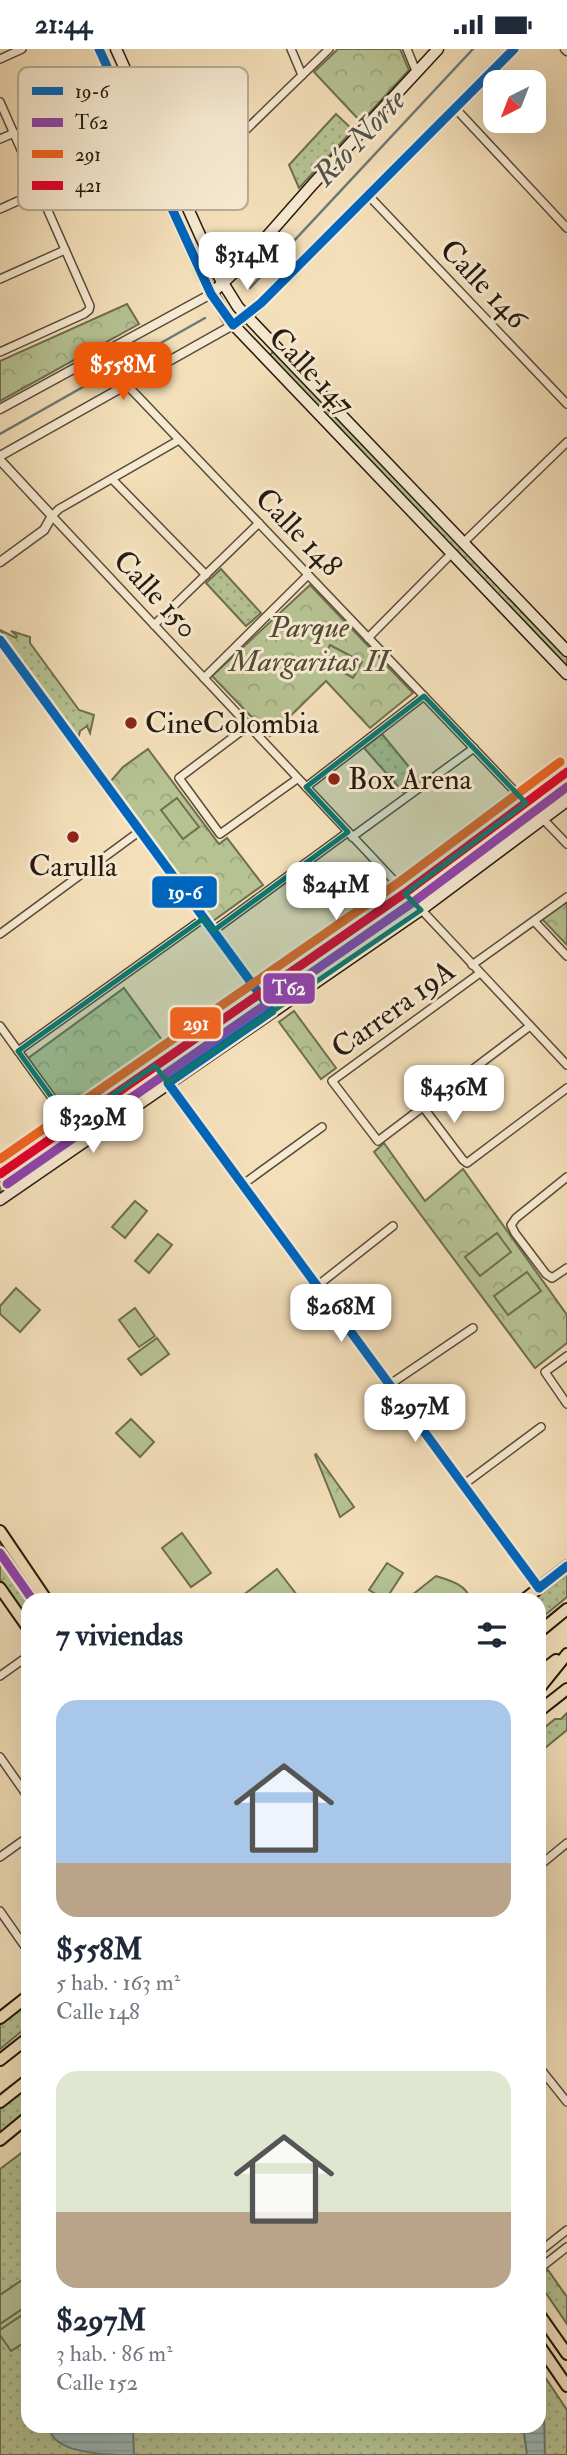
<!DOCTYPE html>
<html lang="es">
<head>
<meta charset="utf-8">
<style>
	:root { --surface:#fff; --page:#f6f6f7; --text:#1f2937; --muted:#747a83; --accent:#ea580c }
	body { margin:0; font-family:"IM FELL Double Pica",serif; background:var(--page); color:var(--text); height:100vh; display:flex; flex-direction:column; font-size:26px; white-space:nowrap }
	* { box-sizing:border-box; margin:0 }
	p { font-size:23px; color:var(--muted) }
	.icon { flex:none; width:38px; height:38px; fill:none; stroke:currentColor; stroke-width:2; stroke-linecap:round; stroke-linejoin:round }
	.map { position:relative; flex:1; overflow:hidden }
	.details { position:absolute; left:21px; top:1544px; width:525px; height:840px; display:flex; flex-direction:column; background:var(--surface); border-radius:21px; box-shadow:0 7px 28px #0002 }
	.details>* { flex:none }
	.needle { width:46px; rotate:222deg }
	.buttons { position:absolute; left:483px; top:21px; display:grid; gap:14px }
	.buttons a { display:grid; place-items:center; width:63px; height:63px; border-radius:14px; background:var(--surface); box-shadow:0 7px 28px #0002; font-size:35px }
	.price { position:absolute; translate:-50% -60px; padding:0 16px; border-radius:14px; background:#fff; color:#222; font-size:23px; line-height:46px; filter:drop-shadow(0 2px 4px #0008) }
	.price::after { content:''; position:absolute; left:50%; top:42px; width:21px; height:16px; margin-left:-10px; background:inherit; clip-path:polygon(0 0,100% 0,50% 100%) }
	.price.on { background:var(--accent); color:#fff }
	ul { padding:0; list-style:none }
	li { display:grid; align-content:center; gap:14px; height:371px; padding:0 35px }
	li span { display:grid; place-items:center; height:217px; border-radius:21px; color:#555 }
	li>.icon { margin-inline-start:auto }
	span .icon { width:126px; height:126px; fill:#fffc; stroke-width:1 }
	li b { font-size:30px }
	h2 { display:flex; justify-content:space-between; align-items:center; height:84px; padding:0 35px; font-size:30px }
	.status { display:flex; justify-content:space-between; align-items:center; height:49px; padding:0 35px; background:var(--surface); direction:ltr }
	.status svg { height:19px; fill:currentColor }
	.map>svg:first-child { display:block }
	.grass { fill:url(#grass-dots); stroke:#6e6e50; stroke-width:2 }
	.park { fill:url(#park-crowns); stroke:#6e6e50; stroke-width:2 }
	.garden { fill:#b6c292; stroke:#6e6e50; stroke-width:2 }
	.water { fill:url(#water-rules); stroke:#6e7a74; stroke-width:2 }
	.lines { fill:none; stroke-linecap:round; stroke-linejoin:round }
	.stream { stroke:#6e7a74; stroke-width:2.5 }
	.minor-casing { stroke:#594b39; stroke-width:10 }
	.tertiary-casing { stroke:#594b39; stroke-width:11 }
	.secondary-casing { stroke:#261a0e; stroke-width:13 }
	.primary-casing { stroke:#261a0e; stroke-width:14 }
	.trunk-casing { stroke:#261a0e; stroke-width:14 }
	.minor { stroke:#f7ead2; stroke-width:7 }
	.tertiary { stroke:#f7ead2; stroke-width:8 }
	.secondary { stroke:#f7ead2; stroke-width:10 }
	.primary { stroke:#f3dfb9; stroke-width:10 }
	.trunk { stroke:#f3dfb9; stroke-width:10 }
	.bus-1-casing { stroke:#f7ead2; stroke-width:14 }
	.bus-2-casing { stroke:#f7ead2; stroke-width:14 }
	.bus-3-casing { stroke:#f7ead2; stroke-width:14 }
	.bus-4-casing { stroke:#f7ead2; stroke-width:14 }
	.bus-1 { stroke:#0065bd; stroke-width:9 }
	.bus-2 { stroke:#8e44ad; stroke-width:9 }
	.bus-3 { stroke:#f26522; stroke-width:9 }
	.bus-4 { stroke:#e4002b; stroke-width:9 }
	.marked { fill:#0f766e; fill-opacity:0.2; stroke:#0f766e; stroke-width:5; stroke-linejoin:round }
	.poi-dot { fill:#8f2418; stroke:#f7ead2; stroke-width:2.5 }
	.labels { text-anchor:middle; stroke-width:6; stroke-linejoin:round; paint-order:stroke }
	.street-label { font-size:30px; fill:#261a0e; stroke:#f7ead2 }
	.park-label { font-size:30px; font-style:italic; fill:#514c36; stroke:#f7ead2 }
	.poi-label { font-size:30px; fill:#261a0e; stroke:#f7ead2; text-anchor:start }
	.water-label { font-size:32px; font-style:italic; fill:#50524a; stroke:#f7ead2 }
	.key { fill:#f7ead2; stroke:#b8ac97; stroke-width:2 }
	.key-label { font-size:19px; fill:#261a0e }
	.line-badge { stroke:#f7ead2; stroke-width:2.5 }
	.badge-label { font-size:19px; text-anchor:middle; font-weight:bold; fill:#fff }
</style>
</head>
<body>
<div class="status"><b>21:44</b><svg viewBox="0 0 49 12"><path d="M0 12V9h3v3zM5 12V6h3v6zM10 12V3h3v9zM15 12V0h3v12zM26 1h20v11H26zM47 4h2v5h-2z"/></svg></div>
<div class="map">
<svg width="567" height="2406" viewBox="0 0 567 2406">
	<defs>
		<pattern id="grass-dots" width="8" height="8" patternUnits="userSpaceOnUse" patternTransform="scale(1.75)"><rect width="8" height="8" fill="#b6c292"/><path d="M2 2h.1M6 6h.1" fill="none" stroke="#9ca67d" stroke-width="1.8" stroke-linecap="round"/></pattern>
		<pattern id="park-crowns" width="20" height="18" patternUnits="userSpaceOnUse" patternTransform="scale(1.75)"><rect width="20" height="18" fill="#b6c292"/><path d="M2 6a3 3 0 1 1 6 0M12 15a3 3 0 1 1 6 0" fill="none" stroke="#9ca67d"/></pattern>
		<pattern id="water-rules" width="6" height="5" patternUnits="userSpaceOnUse" patternTransform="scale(1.75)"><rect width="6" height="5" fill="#9ebab8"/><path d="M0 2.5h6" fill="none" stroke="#889f9d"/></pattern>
	</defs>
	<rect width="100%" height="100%" fill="#f3dfb9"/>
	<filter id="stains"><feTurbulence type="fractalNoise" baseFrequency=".00286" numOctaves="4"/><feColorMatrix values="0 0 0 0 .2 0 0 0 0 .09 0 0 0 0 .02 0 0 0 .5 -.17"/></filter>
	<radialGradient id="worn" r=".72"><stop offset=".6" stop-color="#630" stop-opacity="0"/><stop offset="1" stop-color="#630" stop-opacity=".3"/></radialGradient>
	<g class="grass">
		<polygon points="336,65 353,81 299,139 289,116"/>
		<polygon points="274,302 567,607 567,619 269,307"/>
		<polygon points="221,520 261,564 246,577 206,534"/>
		<polygon points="0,581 16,589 17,587 11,582 30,588 30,594 79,661 94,666 90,684 87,677 80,682 78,691"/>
		<polygon points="382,685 419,730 403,743 364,699"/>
		<polygon points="567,729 567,745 434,846 426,836"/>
		<polygon points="392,859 400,870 284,951 276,939"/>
		<polygon points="246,958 252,966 182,1019 176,1011 190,1001 195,993"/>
		<polygon points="142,1030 150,1041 0,1147 0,1128"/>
		<polygon points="0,1496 36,1550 28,1550 28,1570 0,1530"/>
		<polygon points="567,1524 567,1548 539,1571 539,1550 534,1550"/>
		<polygon points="567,1664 567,1681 539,1704 539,1683 555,1670 561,1670"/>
		<polygon points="28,1952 28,1977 0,2000 0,1975"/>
		<polygon points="28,2036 28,2064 0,2087 0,2059"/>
		<polygon points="28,2099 28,2376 539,2376 539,2319 567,2361 567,2406 0,2406 0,2120"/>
		<polygon points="548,2221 567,2248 567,2275 539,2234 539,2228"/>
	</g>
	<g class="park">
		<polygon points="338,0 400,0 409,21 361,73 314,23"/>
		<polygon points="127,255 139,275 0,352 0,312"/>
		<polygon points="310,536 413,644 370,679 326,632 270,687 212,627"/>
		<polygon points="148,700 219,795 227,789 263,836 213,872 110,733 123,718"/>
		<polygon points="567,852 567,896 542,870"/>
		<polygon points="124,939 167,998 70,1068 27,1010"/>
		<polygon points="294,962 336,1019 321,1030 279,973"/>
		<polygon points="384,1094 425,1152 463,1120 567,1266 567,1294 535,1319 374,1103"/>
		<polygon points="316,1405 354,1458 340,1468 315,1406"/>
	</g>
	<g class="garden">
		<polygon points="330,596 362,613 353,629 322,612"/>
		<polygon points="177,749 199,778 183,790 161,761"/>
		<polygon points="135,1152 147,1162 125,1189 112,1178"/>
		<polygon points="497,1184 511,1203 480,1227 465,1208"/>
		<polygon points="158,1185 172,1196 149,1224 135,1212"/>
		<polygon points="527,1223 541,1242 508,1266 494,1247"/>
		<polygon points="16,1239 40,1261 20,1283 0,1265 0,1257"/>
		<polygon points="135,1259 155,1287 139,1298 119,1271"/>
		<polygon points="157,1289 169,1305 141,1326 128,1310"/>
		<polygon points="131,1370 154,1393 140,1408 116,1384"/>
		<polygon points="182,1484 211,1524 191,1538 162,1499"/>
		<polygon points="387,1514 403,1524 386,1550 384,1550 369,1541"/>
		<polygon points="277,1520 300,1550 238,1550"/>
		<path d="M436 1527C449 1531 467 1536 470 1550H407Z"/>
		<polygon points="22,2231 28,2239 28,2256 0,2275 0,2246"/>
		<polygon points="28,2262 28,2291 11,2302 0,2286 0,2281"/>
	</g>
	<g class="water">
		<polygon points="539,2357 544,2365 545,2406 527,2406 523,2377 539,2376"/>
		<path d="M49 2377H129L133 2381 134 2406C110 2406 51 2406 49 2377Z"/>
	</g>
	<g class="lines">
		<g class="stream">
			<polyline points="250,239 473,0"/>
			<polyline points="0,385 205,269"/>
		</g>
		<g class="minor-casing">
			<g id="minor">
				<polyline points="291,0 302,26"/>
				<polyline points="407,0 416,22"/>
				<polyline points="0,10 22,0"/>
				<polyline points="0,53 90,257 89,261 84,265 0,303"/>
				<polyline points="455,59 567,179"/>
				<polyline points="0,90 14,84"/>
				<polyline points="181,144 329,0"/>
				<polyline points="368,146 567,355"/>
				<polyline points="0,160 40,142"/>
				<polyline points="0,230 65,201"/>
				<polyline points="126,335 526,754"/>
				<polyline points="179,391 59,460 52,467 567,1016"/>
				<polyline points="112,430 206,526"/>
				<polyline points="463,494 567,393"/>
				<polyline points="154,576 259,474"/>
				<polyline points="368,589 452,504"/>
				<polyline points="204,629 308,526"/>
				<polyline points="248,677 179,729 220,785 297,730"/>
				<polyline points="306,738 424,647"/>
				<polyline points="543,770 567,795"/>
				<polyline points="352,788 474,699"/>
				<polyline points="534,872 567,907"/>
				<polyline points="213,882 348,783"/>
				<polyline points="0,885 140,782"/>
				<polyline points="472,916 567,848"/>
				<polyline points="480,924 332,1032 378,1092 530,977"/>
				<polyline points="0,977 71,1075"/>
				<polyline points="18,1002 204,869"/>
				<polyline points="423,1058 463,1111 467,1114 567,1039"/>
				<polyline points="567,1128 516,1169 511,1176 515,1184 546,1225 552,1229 567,1219"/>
				<polyline points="242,1136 322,1078"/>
				<polyline points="317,1237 393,1177"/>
				<polyline points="567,1307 545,1323 567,1355"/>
				<polyline points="389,1336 473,1279"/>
				<polyline points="463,1436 541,1378"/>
				<polyline points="0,1627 28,1607"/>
				<polyline points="0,1708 28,1748"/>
				<polyline points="0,1808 28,1788"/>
				<polyline points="539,1817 567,1794"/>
				<polyline points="0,1862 28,1902"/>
				<polyline points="539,2018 567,2053"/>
				<polyline points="539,2203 567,2181"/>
				<polyline points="539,2220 567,2198"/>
			</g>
		</g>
		<g class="tertiary-casing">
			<g id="tertiary">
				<polyline points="565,0 567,2"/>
				<polyline points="0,360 211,245"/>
				<polyline points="0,407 233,276"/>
				<polyline points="0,411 52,467 44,481 0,513"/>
				<polyline points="0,591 272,962"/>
				<polyline points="155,1017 539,1539"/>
			</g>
		</g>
		<g class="secondary-casing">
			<g id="secondary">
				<polyline points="99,0 204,230 227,269 567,625"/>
				<polyline points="116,0 218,226 238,258 567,602"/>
				<polyline points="211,245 241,217 313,135 438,0"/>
				<polyline points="233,276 246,267 261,254 514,0"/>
				<polyline points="0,1125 405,844 567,723"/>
				<polyline points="0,1151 421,861 567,752"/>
			</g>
		</g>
		<g class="primary-casing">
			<g id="primary">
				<polyline points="0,1482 46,1550"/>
				<polyline points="0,1539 28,1579"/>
				<polyline points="539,2265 567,2305"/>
				<polyline points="539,2296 567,2337"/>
			</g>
		</g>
		<g class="trunk-casing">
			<g id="trunk">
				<polyline points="525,1550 567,1517"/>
				<polyline points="539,1583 567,1560"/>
				<polyline points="539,1624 556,1611"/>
				<polyline points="539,1640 567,1605"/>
				<polyline points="539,1662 567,1640"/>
				<polyline points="0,1969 28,1947"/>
				<polyline points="0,2011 28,1989"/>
				<polyline points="0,2053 28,2031"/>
				<polyline points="0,2091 28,2068"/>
			</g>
		</g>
		<use href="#minor" class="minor"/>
		<use href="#tertiary" class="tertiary"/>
		<use href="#secondary" class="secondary"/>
		<use href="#primary" class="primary"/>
		<use href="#trunk" class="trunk"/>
		<g class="bus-1-casing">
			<g id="bus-1">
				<polyline points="99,0 211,245 233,276 261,254 514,0"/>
				<polyline points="0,591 272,962 168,1034 539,1539 567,1517"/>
			</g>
		</g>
		<g class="bus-2-casing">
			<g id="bus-2">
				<polyline points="7,1135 412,854 567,738"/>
				<polyline points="0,1504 32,1550"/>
			</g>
		</g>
		<g class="bus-3-casing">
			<polyline id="bus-3" points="0,1110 398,834 560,713"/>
		</g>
		<g class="bus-4-casing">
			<polyline id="bus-4" points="0,1125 405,844 567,723"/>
		</g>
		<use href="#bus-1" class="bus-1"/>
		<use href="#bus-2" class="bus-2"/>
		<use href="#bus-3" class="bus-3"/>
		<use href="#bus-4" class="bus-4"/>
	</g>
	<path class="marked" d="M424 647 526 754 405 845 421 861 168 1034 155 1017 71 1075 18 1002 204 869 213 882 348 783 306 738Z"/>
	<g class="poi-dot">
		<circle cx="131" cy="674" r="7"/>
		<circle cx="334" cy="730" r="7"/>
		<circle cx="73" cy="788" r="7"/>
	</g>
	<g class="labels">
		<g class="street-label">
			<text transform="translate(484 235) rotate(46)" y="10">Calle 146</text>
			<text transform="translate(312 322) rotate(46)" y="10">Calle 147</text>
			<text transform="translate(299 483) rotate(46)" y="10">Calle 148</text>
			<text transform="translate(156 545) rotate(47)" y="10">Calle 150</text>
			<text transform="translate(393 960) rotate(-36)" y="10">Carrera 19A</text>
		</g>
		<g class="park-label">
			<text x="309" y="588">Parque<tspan x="309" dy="34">Margaritas II</tspan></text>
		</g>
		<g class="poi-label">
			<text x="145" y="684">CineColombia</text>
			<text x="348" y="740">Box Arena</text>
			<text x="73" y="827" text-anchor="middle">Carulla</text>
		</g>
		<g class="water-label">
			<text transform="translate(359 88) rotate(-47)" y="11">Río Norte</text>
		</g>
	</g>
	<rect x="18" y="18" width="230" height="143" rx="10" class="key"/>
	<rect x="32" y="38" width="31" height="8" fill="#0065bd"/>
	<rect x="32" y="69" width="31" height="9" fill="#8e44ad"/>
	<rect x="32" y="101" width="31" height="8" fill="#f26522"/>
	<rect x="32" y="132" width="31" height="9" fill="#e4002b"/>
	<g class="key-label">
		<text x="75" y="49">19-6</text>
		<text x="75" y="80">T62</text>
		<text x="75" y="112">291</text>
		<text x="75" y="143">421</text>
	</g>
	<g class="line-badge">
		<rect x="151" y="826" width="67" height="34" rx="7" fill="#0065bd"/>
		<rect x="262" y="923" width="54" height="33" rx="7" fill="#8e44ad"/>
		<rect x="169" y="957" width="53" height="34" rx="7" fill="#f26522"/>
	</g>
	<g class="badge-label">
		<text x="185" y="850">19-6</text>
		<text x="289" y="946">T62</text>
		<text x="196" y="981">291</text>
	</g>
	<rect width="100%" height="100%" filter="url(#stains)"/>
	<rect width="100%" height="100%" fill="url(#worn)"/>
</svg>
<div class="buttons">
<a><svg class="needle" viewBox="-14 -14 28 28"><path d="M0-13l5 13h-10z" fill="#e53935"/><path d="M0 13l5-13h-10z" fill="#747a83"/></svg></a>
</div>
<b class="price" style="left:247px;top:243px">$314M</b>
<b class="price on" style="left:123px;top:353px">$558M</b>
<b class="price" style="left:336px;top:873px">$241M</b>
<b class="price" style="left:454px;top:1076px">$436M</b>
<b class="price" style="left:93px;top:1106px">$329M</b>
<b class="price" style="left:341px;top:1295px">$268M</b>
<b class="price" style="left:415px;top:1395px">$297M</b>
<section class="details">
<h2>7 viviendas<svg class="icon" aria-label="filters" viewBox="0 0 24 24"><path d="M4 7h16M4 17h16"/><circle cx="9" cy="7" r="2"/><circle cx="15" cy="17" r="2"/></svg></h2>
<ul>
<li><span style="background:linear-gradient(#a9c7e8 75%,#b9a48a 0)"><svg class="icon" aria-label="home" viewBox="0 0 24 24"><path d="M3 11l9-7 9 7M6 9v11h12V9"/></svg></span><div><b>$558M</b><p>5 hab. · 163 m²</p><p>Calle 148</p></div></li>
<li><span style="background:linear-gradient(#dfe7d0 65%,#b9a48a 0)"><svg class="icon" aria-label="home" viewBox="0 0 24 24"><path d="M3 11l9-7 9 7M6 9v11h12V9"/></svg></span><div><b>$297M</b><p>3 hab. · 86 m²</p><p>Calle 152</p></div></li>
</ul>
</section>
</div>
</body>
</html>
